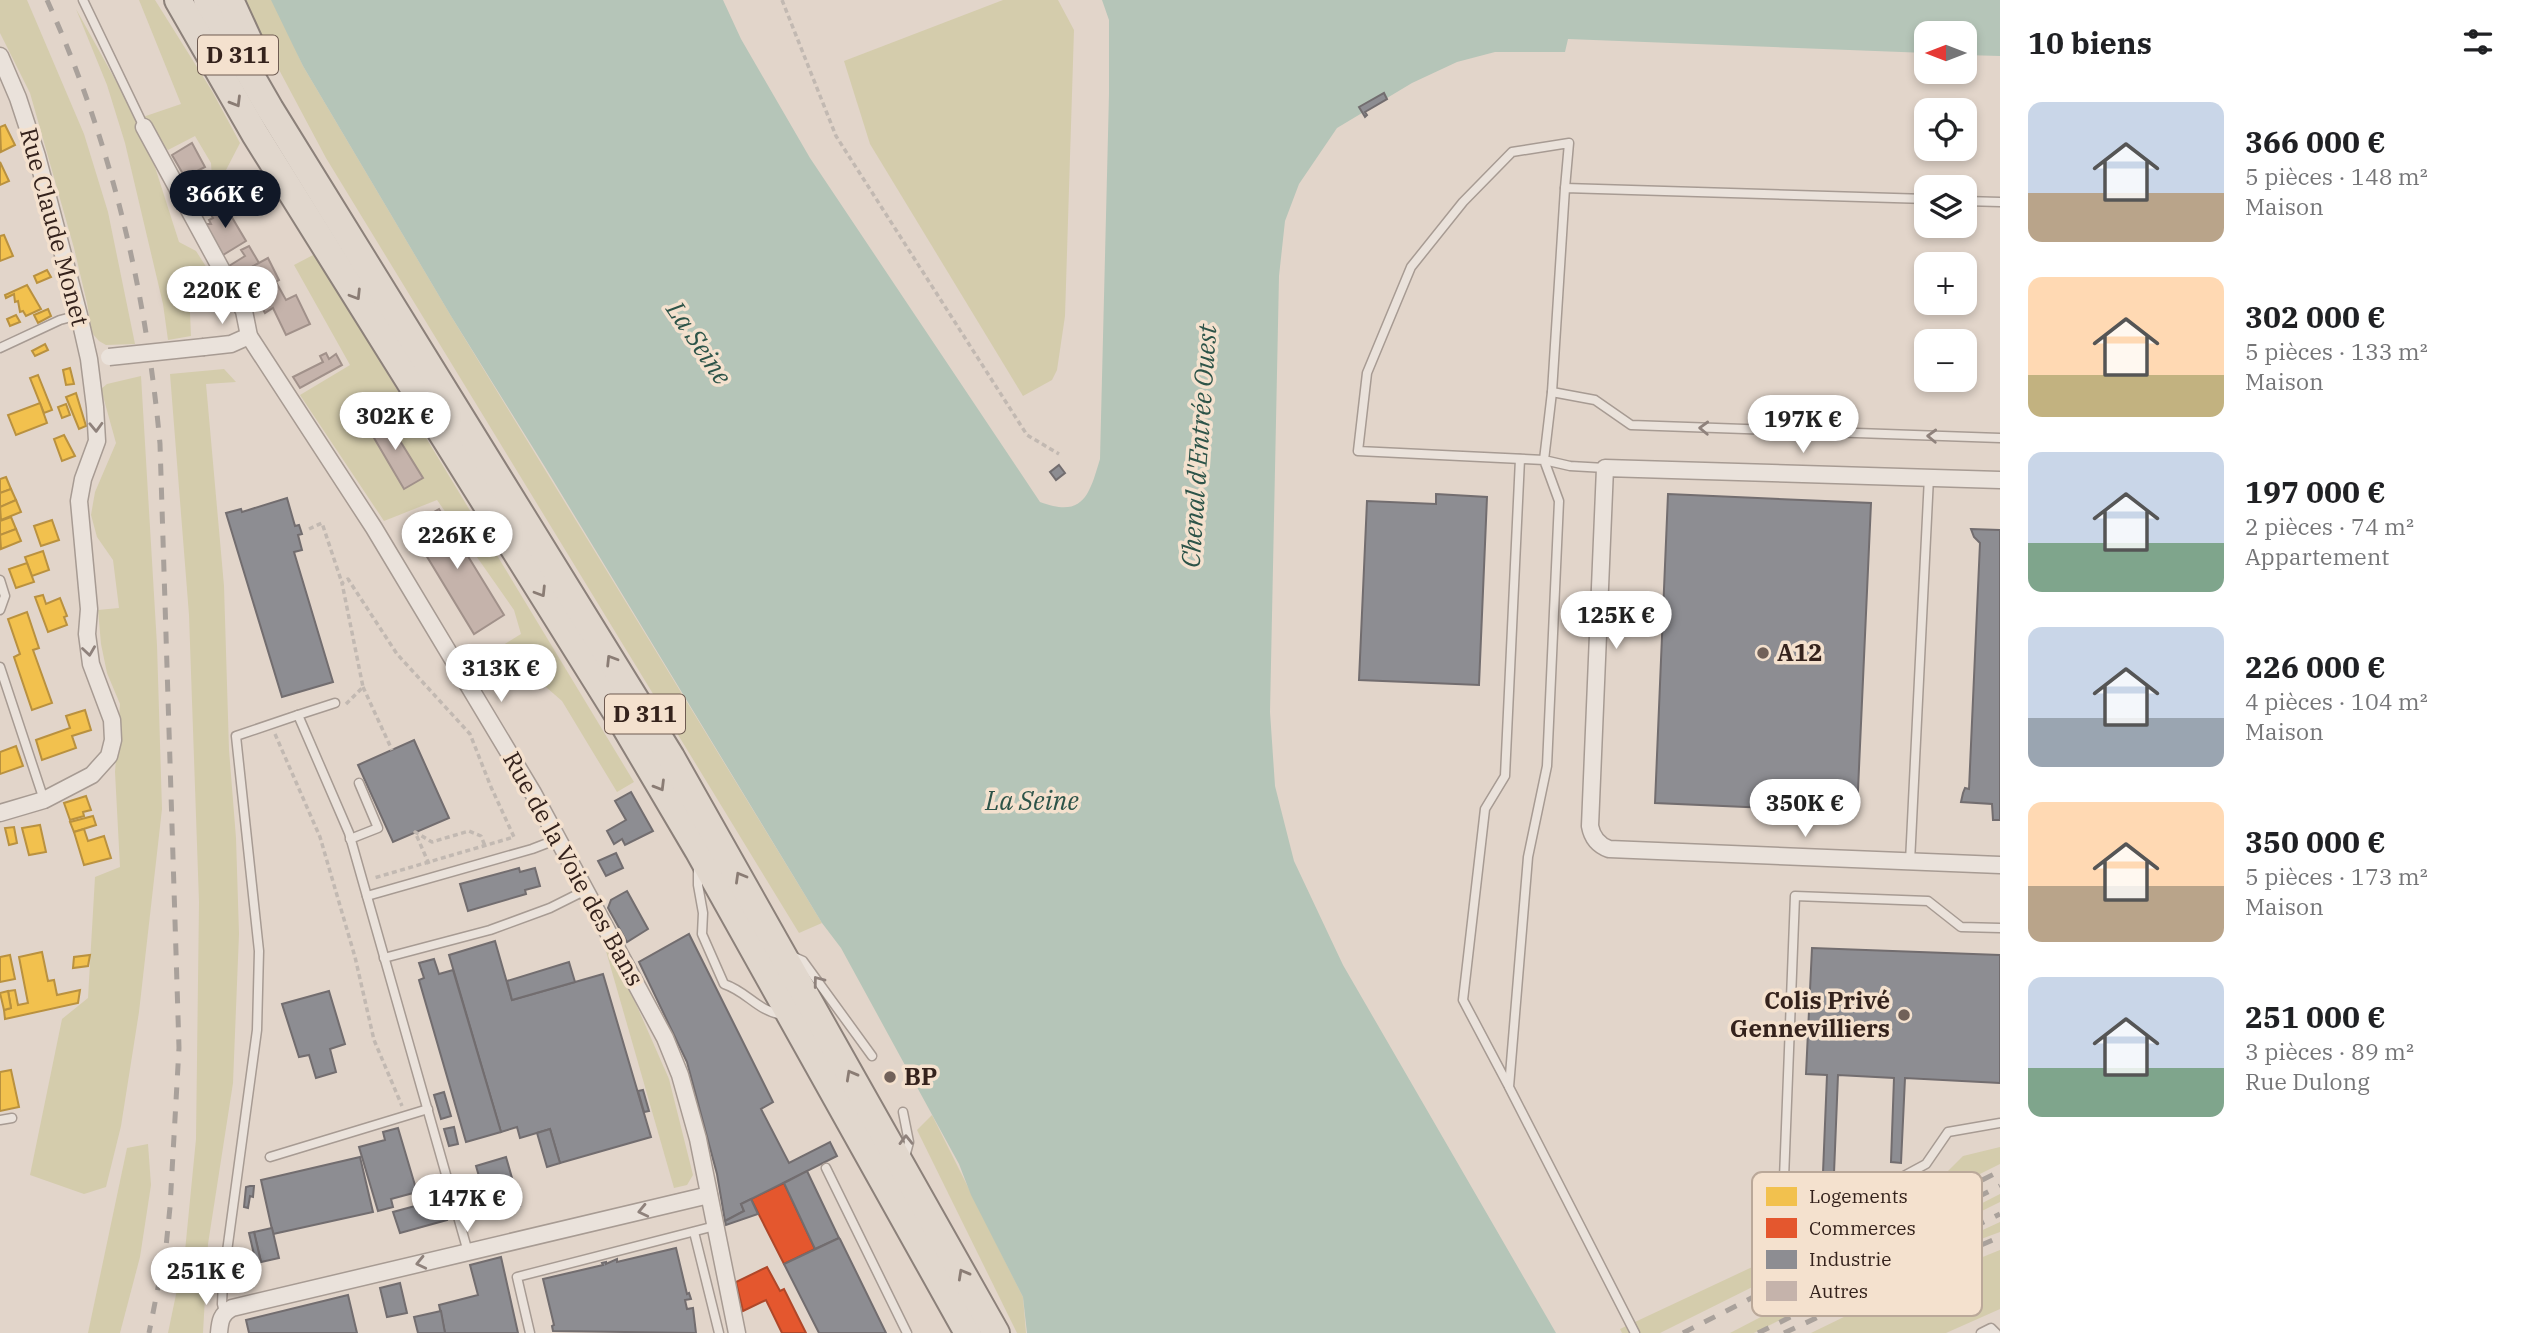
<!DOCTYPE html>
<html lang="fr">
<head>
<meta charset="utf-8">
<style>
	:root { --surface:#fff; --page:#f6f6f6; --text:#202124; --muted:#757577; --accent:#111827 }
	body { margin:0; font-family:"IBM Plex Serif",serif; background:var(--page); color:var(--text); height:100vh; display:flex; flex-direction:column; font-size:26px; white-space:nowrap }
	* { box-sizing:border-box; margin:0 }
	p { font-size:23px; color:var(--muted) }
	.icon { flex:none; width:38px; height:38px; fill:none; stroke:currentColor; stroke-width:2; stroke-linecap:round; stroke-linejoin:round }
	.map { position:relative; flex:1; overflow:hidden }
	.side { display:flex; flex-direction:column; background:var(--surface); width:525px }
	.side>* { flex:none }
	.needle { width:46px; rotate:270deg }
	.controls { position:absolute; left:1914px; top:21px; display:grid; gap:14px }
	.controls a { display:grid; place-items:center; width:63px; height:63px; border-radius:14px; background:var(--surface); box-shadow:0 4px 10px #0003; font-size:35px }
	.price { position:absolute; translate:-50% -60px; padding:0 16px; border-radius:24px; background:#fff; color:#222; font-size:23px; line-height:46px; filter:drop-shadow(0 2px 4px #0008) }
	.price::after { content:''; position:absolute; left:50%; top:42px; width:21px; height:16px; margin-left:-10px; background:inherit; clip-path:polygon(0 0,100% 0,50% 100%) }
	.price.selected { background:var(--accent); color:#fff }
	ul { padding:0; list-style:none }
	li { display:flex; align-items:center; gap:21px; height:175px; padding:0 28px }
	li span { display:grid; place-items:center; flex:none; width:196px; height:140px; border-radius:14px; color:#555 }
	li>.icon { margin-inline-start:auto }
	span .icon { width:84px; height:84px; fill:#fffc; stroke-width:1 }
	li b { font-size:30px }
	h2 { display:flex; justify-content:space-between; align-items:center; height:84px; padding:0 28px; font-size:30px }
	main { display:flex; flex:1; min-height:0 }
	.map>svg:first-child { display:block }
	.green { fill:#d4ccac }
	.water { fill:#b5c5b8 }
	.homes { fill:#f2c14e; stroke:#b9913f; stroke-width:2 }
	.shops { fill:#e4572e; stroke:#af4729; stroke-width:2 }
	.industry { fill:#8d8d92; stroke:#726d6f; stroke-width:2 }
	.building { fill:#c5b3ab; stroke:#a1918a; stroke-width:2 }
	.lines { fill:none; stroke-linecap:round; stroke-linejoin:round }
	.lane-casing { stroke:#a79b93; stroke-width:11 }
	.street-casing { stroke:#a79b93; stroke-width:19 }
	.primary-casing { stroke:#8c817a; stroke-width:30 }
	.path { stroke:#c2b9b2; stroke-width:3.5; stroke-dasharray:5 3.5; stroke-linecap:butt }
	.lane { stroke:#eae2db; stroke-width:8 }
	.street { stroke:#eae2db; stroke-width:16 }
	.primary { stroke:#e1d7cd; stroke-width:26 }
	.rail { stroke:#a9a19b; stroke-width:5; stroke-dasharray:12 12; stroke-linecap:butt }
	.street-bridge-casing { stroke:#a79b93; stroke-width:19; stroke-linecap:butt }
	.street-bridge { stroke:#eae2db; stroke-width:16 }
	.oneway { stroke:#8a7c74 }
	.oneway2 { stroke:#8f827c }
	.poi-dot { fill:#716159; stroke:#f4e1ce; stroke-width:2.5 }
	.labels { text-anchor:middle; stroke-width:7; stroke-linejoin:round; paint-order:stroke }
	.shield { fill:#f4e1ce; stroke:#6e5b51; stroke-width:2 }
	.shield-label { font-size:23px; font-weight:bold; fill:#34221c }
	.street-label { font-size:24px; fill:#34221c; stroke:#f4e1ce }
	.poi-label { font-size:24px; font-weight:bold; fill:#34221c; stroke:#f4e1ce; text-anchor:start }
	.water-label { font-size:26px; font-style:italic; fill:#2c5348; stroke:#f4e1ce }
	.key { fill:#f4e1ce; stroke:#baa899; stroke-width:2 }
	.key-label { font-size:19px; fill:#34221c }
</style>
</head>
<body>
<main>
<div class="map">
<svg width="2000" height="1333" viewBox="0 0 2000 1333">
	<rect width="100%" height="100%" fill="#e2d5ca"/>
	<g class="green">
		<polygon points="0,0 27,0 84,134 108,212 135,344 106,345 99,341 92,333 87,303 74,248 30,93 0,33"/>
		<polygon points="139,0 155,0 212,91 240,143 226,170 212,178 211,163 195,136 168,150 158,141 147,142 179,242 196,251 214,279 200,287 189,289 191,336 168,340 163,304 125,143 107,85 76,9 137,119 181,104"/>
		<polygon points="246,0 273,0 303,66 451,316 822,923 799,933 326,158 260,34"/>
		<polygon points="1003,0 1058,0 1074,30 1065,316 1057,370 1052,380 1023,396 870,144 844,61"/>
		<polygon points="315,254 634,782 617,792 562,701 523,667 503,669 492,652 521,634 514,610 437,500 384,521 300,395 350,365 294,265"/>
		<polygon points="224,369 236,382 206,384 224,586 229,750 236,838 239,934 233,1083 208,1244 203,1333 168,1333 185,1251 196,1139 199,902 189,615 170,374"/>
		<polygon points="141,376 157,645 162,809 139,1012 121,1126 106,1187 84,1194 30,1175 62,1019 88,998 95,877 120,867 115,772 120,704 107,673 101,644 98,610 119,608 113,560 97,537 91,515 95,492 116,443 101,389 107,384"/>
		<polygon points="604,944 629,988 669,1079 693,1175 687,1185 674,1188"/>
		<polygon points="932,1115 1023,1297 1026,1333 1017,1333 917,1130"/>
		<polygon points="148,1144 151,1185 140,1257 120,1333 88,1333 127,1148"/>
		<polygon points="2000,1147 2000,1164 1660,1333 1622,1333 1620,1329 1940,1179 1963,1156"/>
		<polygon points="2000,1194 2000,1202 1893,1255 1890,1250"/>
		<polygon points="2000,1222 2000,1232 1949,1251 1948,1246"/>
		<polygon points="2000,1250 2000,1309 1946,1333 1811,1333 1891,1294"/>
		<polygon points="1782,1306 1792,1314 1754,1333 1730,1333"/>
	</g>
	<path class="water" d="M271 0H723L741 39 810 158 1040 502C1083 518 1089 496 1100 459L1109 94V20L1102 0H2000V56L1965 55V33H1927V53L1568 39 1565 52H1495L1457 62 1412 83 1337 128 1299 184 1285 221 1279 276 1270 712 1275 786 1294 861 1343 965 1556 1333H1027L1023 1297 971 1195 959 1164 841 948 822 923 545 467 451 316 303 66Z"/>
	<g class="homes">
		<polygon points="5,125 15,145 1,152 0,127"/>
		<polygon points="0,162 9,181 0,185"/>
		<polygon points="4,235 13,256 0,261 0,236"/>
		<polygon points="47,270 51,277 37,283 34,276"/>
		<polygon points="27,285 41,309 26,316 23,311 20,312 18,301 15,302 14,294 6,298 5,295"/>
		<polygon points="48,309 51,316 38,323 34,315"/>
		<polygon points="16,315 20,322 10,326 7,319"/>
		<polygon points="45,344 48,350 35,356 32,351"/>
		<polygon points="70,368 74,384 66,385 63,370"/>
		<polygon points="38,375 52,410 44,413 30,378"/>
		<polygon points="76,393 86,426 79,429 66,397"/>
		<polygon points="40,403 47,423 16,435 8,415"/>
		<polygon points="66,404 70,415 62,418 58,407"/>
		<polygon points="64,435 75,456 62,461 54,439"/>
		<polygon points="6,477 11,489 0,493 0,479"/>
		<polygon points="11,489 16,500 0,507 0,493"/>
		<polygon points="16,500 21,512 1,520 0,507"/>
		<polygon points="11,517 16,529 0,535 0,521"/>
		<polygon points="52,520 59,540 41,546 34,526"/>
		<polygon points="16,529 21,541 1,549 0,535"/>
		<polygon points="43,551 49,570 32,576 25,557"/>
		<polygon points="27,563 34,582 16,588 9,569"/>
		<polygon points="43,595 46,604 60,598 67,616 64,617 67,625 48,632 35,597"/>
		<polygon points="27,612 39,648 33,650 52,703 32,710 14,657 20,654 8,619"/>
		<polygon points="85,710 91,730 72,736 76,748 42,760 36,740 70,728 66,716"/>
		<polygon points="16,746 23,766 0,774 0,752"/>
		<polygon points="86,796 91,810 83,812 84,816 70,820 64,803"/>
		<polygon points="93,816 96,825 74,832 70,822"/>
		<polygon points="40,825 46,852 29,855 22,828"/>
		<polygon points="14,827 17,843 9,845 5,828"/>
		<polygon points="84,829 88,841 104,836 111,858 84,865 74,832"/>
		<polygon points="42,952 48,981 54,980 57,995 80,990 78,1003 5,1019 4,1010 11,1008 8,991 15,990 18,1005 28,1003 19,957"/>
		<polygon points="10,955 15,979 0,982 0,957"/>
		<polygon points="90,955 88,966 73,968 74,957"/>
		<polygon points="8,991 11,1008 4,1010 0,993"/>
		<polygon points="11,1070 19,1107 0,1111 0,1072"/>
	</g>
	<g class="shops">
		<polygon points="784,1183 815,1249 784,1264 751,1199"/>
		<polygon points="767,1267 780,1291 784,1289 806,1333 782,1333 766,1300 743,1311 736,1282"/>
	</g>
	<g class="industry">
		<polygon points="1384,93 1387,99 1365,112 1367,115 1365,117 1359,107"/>
		<polygon points="1059,465 1065,473 1056,480 1050,472"/>
		<polygon points="1436,494 1487,497 1479,685 1359,680 1367,501 1436,504"/>
		<polygon points="1668,494 1871,503 1857,812 1655,803"/>
		<polygon points="287,498 295,526 299,525 302,534 298,535 302,550 294,552 333,682 282,697 226,513 241,509 242,512"/>
		<polygon points="1971,529 2000,530 2000,820 1993,820 1992,804 1961,802 1963,793 1965,788 1969,789 1980,543 1974,537"/>
		<polygon points="414,740 449,818 393,842 358,765"/>
		<polygon points="631,792 653,831 625,845 622,839 614,844 607,831 626,820 615,801"/>
		<polygon points="616,853 623,868 606,876 598,861"/>
		<polygon points="519,868 520,872 535,868 540,886 525,890 526,894 468,911 460,884"/>
		<polygon points="627,891 648,929 627,942 608,908 611,900"/>
		<polygon points="689,934 773,1102 761,1109 789,1163 830,1142 837,1156 741,1204 744,1211 725,1221 717,1174 687,1062 639,962"/>
		<polygon points="495,941 512,1000 603,974 651,1137 560,1163 550,1129 520,1138 517,1127 501,1132 449,955"/>
		<polygon points="1812,948 2000,955 2000,1083 1905,1078 1901,1163 1891,1162 1894,1078 1838,1075 1833,1198 1822,1197 1827,1075 1806,1074"/>
		<polygon points="434,959 439,974 453,970 501,1132 466,1142 419,980 424,978 419,963"/>
		<polygon points="569,962 575,982 512,1000 507,981"/>
		<polygon points="329,991 345,1044 330,1049 336,1072 316,1078 309,1055 299,1057 282,1004"/>
		<polygon points="643,1090 649,1111 644,1112 638,1091"/>
		<polygon points="444,1092 451,1116 441,1119 434,1095"/>
		<polygon points="454,1127 458,1144 449,1146 444,1129"/>
		<polygon points="398,1128 417,1192 391,1199 393,1207 378,1211 359,1147 385,1140 383,1132"/>
		<polygon points="550,1129 560,1163 547,1167 537,1133"/>
		<polygon points="360,1157 373,1212 273,1234 261,1180"/>
		<polygon points="506,1157 520,1206 490,1215 476,1166"/>
		<polygon points="807,1171 839,1238 815,1249 784,1183"/>
		<polygon points="250,1186 254,1186 253,1197 250,1196 248,1208 244,1207 246,1187"/>
		<polygon points="441,1199 447,1220 400,1233 393,1212"/>
		<polygon points="751,1199 758,1214 726,1225 725,1221 744,1211 741,1204"/>
		<polygon points="272,1228 279,1258 261,1262 254,1232"/>
		<polygon points="254,1232 261,1262 256,1263 249,1233"/>
		<polygon points="839,1238 840,1239 886,1333 819,1333 784,1264"/>
		<polygon points="676,1248 687,1294 689,1293 691,1299 685,1300 687,1309 693,1308 696,1333 553,1331 552,1326 554,1325 543,1279 603,1265 602,1263 606,1262 606,1264 617,1259 617,1262"/>
		<polygon points="501,1257 518,1333 445,1333 439,1305 478,1295 470,1265"/>
		<polygon points="400,1283 407,1313 387,1317 380,1288"/>
		<polygon points="348,1295 357,1333 249,1333 246,1320"/>
		<polygon points="441,1311 445,1333 418,1333 414,1317"/>
	</g>
	<g class="building">
		<polygon points="192,143 205,167 197,171 201,179 190,186 172,155"/>
		<polygon points="218,191 223,195 204,205 207,209 199,215 193,205"/>
		<polygon points="224,204 246,241 223,255 205,224 211,224 209,220 213,218 210,213"/>
		<polygon points="249,246 259,263 236,276 229,266 245,256 241,250"/>
		<polygon points="268,258 279,280 260,290 248,269"/>
		<polygon points="276,282 286,300 296,295 310,324 286,335 273,308 265,313 254,293"/>
		<polygon points="326,353 329,359 336,354 342,365 300,388 293,377 323,362 320,356"/>
		<polygon points="384,415 423,478 404,489 367,426"/>
		<polygon points="439,509 504,615 474,634 409,527"/>
	</g>
	<g class="lines">
		<g class="lane-casing">
			<g id="lane">
				<polyline points="83,0 144,127"/>
				<polyline points="1565,188 1569,143 1512,152 1463,202 1411,267 1367,373 1358,451 1544,460 1559,501 1547,766 1528,857 1509,1087 1635,1333"/>
				<polyline points="1965,201 2000,202"/>
				<polyline points="0,348 60,320 79,315"/>
				<polyline points="1552,392 1595,400 1631,425 2000,438"/>
				<polyline points="1605,468 1570,466 1544,460 1552,392 1565,188 1927,199"/>
				<polyline points="0,580 5,596 0,610"/>
				<polyline points="0,667 44,800"/>
				<polyline points="298,715 335,703"/>
				<polyline points="350,839 378,828 359,783"/>
				<polyline points="1910,862 1929,477"/>
				<path d="M698 867V885L703 913 702 934 724 984C748 992 757 1011 783 1015"/>
				<polyline points="367,896 532,849 558,839"/>
				<path d="M2000 928 1961 927 1928 901 1795 896 1783 1204C1791 1218 1797 1223 1813 1225L1926 1164 1948 1132 2000 1123"/>
				<polyline points="792,956 803,961 872,1056"/>
				<polyline points="384,958 490,930 550,908 586,890"/>
				<polyline points="1508,1085 1463,1000 1485,809 1505,776 1520,459"/>
				<polyline points="903,1112 909,1142 905,1157"/>
				<polyline points="0,1120 12,1118"/>
				<polyline points="270,1157 428,1109"/>
				<polyline points="826,1168 907,1333"/>
				<polyline points="694,1232 719,1333"/>
				<polyline points="224,1312 222,1304 223,1281 257,1030 259,951 236,736 298,715 349,833 468,1252"/>
				<polyline points="530,1333 517,1277 715,1226"/>
				<polyline points="1981,1333 1991,1328 1996,1333"/>
			</g>
		</g>
		<g class="street-casing">
			<g id="street">
				<polyline points="0,56 18,98 37,156 79,315 89,359 95,407 97,441 83,479 79,501 89,609 87,634 91,664 112,720 113,740 109,756 92,775 44,800 0,813"/>
				<polyline points="144,127 244,311 249,336 374,528 533,793 665,1038 680,1075 698,1139 737,1333"/>
				<polyline points="204,347 231,344 249,336"/>
				<path d="M2000 480 1605 468 1590 826C1592 837 1598 845 1609 849L2000 865"/>
				<path d="M219 1333C220 1321 221 1314 232 1308L709 1195"/>
			</g>
		</g>
		<g class="primary-casing">
			<g id="primary">
				<polyline points="178,0 255,134 623,723 698,850 968,1333"/>
				<polyline points="207,0 270,109 671,757 996,1333"/>
				<polyline points="230,0 252,48"/>
			</g>
		</g>
		<g class="path">
			<polyline points="782,0 836,136 1027,435 1059,454"/>
			<polyline points="309,529 322,523 342,583"/>
			<polyline points="363,687 392,750"/>
			<polyline points="346,704 363,687 342,583 348,579 397,654 470,734 491,787 514,837 374,878"/>
			<polyline points="275,734 320,837 355,957 374,1040 402,1106"/>
			<polyline points="429,864 415,832 432,842 469,831 481,836 485,846"/>
		</g>
		<use href="#lane" class="lane"/>
		<use href="#street" class="street"/>
		<use href="#primary" class="primary"/>
		<g class="rail">
			<path d="M47 0C111 141 146 290 160 444L179 1048 170 1207 166 1247 149 1333"/>
			<polyline points="1784,1293 2000,1186"/>
			<polyline points="1683,1333 2000,1171"/>
			<polyline points="1758,1333 2000,1214"/>
			<polyline points="1784,1333 1885,1286 2000,1237"/>
		</g>
		<g class="street-bridge-casing">
			<polyline id="street-bridge" points="109,357 204,347"/>
		</g>
		<use href="#street-bridge" class="street-bridge"/>
	</g>
	<defs><path id="oneway-chevron" d="M-2-3.5L2.5 0L-2 3.5" fill="none" stroke-width="1.6" stroke-linecap="round" stroke-linejoin="round" transform="scale(1.75)"/></defs>
	<g class="oneway">
		<use href="#oneway-chevron" transform="translate(236 102) rotate(59)"/>
		<use href="#oneway-chevron" transform="translate(356 295) rotate(58)"/>
		<use href="#oneway-chevron" transform="translate(541 592) rotate(58)"/>
		<use href="#oneway-chevron" transform="translate(611 660) rotate(-122)"/>
		<use href="#oneway-chevron" transform="translate(660 786) rotate(59)"/>
		<use href="#oneway-chevron" transform="translate(740 877) rotate(-120)"/>
		<use href="#oneway-chevron" transform="translate(851 1075) rotate(-119)"/>
		<use href="#oneway-chevron" transform="translate(963 1274) rotate(-119)"/>
	</g>
	<g class="oneway2">
		<use href="#oneway-chevron" transform="translate(96 427) rotate(88)"/>
		<use href="#oneway-chevron" transform="translate(1704 428) rotate(-178)"/>
		<use href="#oneway-chevron" transform="translate(1932 436) rotate(-178)"/>
		<use href="#oneway-chevron" transform="translate(89 651) rotate(82)"/>
		<use href="#oneway-chevron" transform="translate(818 981) rotate(-127)"/>
		<use href="#oneway-chevron" transform="translate(906 1140) rotate(-91)"/>
		<use href="#oneway-chevron" transform="translate(643 1211) rotate(167)"/>
		<use href="#oneway-chevron" transform="translate(421 1263) rotate(167)"/>
	</g>
	<g class="poi-dot">
		<circle cx="1763" cy="653" r="7"/>
		<circle cx="1904" cy="1015" r="7"/>
		<circle cx="890" cy="1077" r="7"/>
	</g>
	<g class="labels">
		<g class="shield">
			<rect x="198" y="35.5" width="80" height="39" rx="5"/>
			<rect x="605" y="694.5" width="80" height="39" rx="5"/>
		</g>
		<g class="shield-label">
			<text x="238" y="63">D 311</text>
			<text x="645" y="722">D 311</text>
		</g>
		<g class="street-label">
			<text transform="translate(54 227) rotate(75)" y="8">Rue Claude Monet</text>
			<text transform="translate(573 869) rotate(61)" y="8">Rue de la Voie des Bans</text>
		</g>
		<g class="poi-label">
			<text x="1777" y="661">A12</text>
			<text x="1890" y="1009" text-anchor="end">Colis Privé<tspan x="1890" dy="28">Gennevilliers</tspan></text>
			<text x="904" y="1085">BP</text>
		</g>
		<g class="water-label">
			<text transform="translate(699 343) rotate(56)" y="9">La Seine</text>
			<text transform="translate(1199 446) rotate(-86)" y="9">Chenal d'Entrée Ouest</text>
			<text x="1032" y="810">La Seine</text>
		</g>
	</g>
	<rect x="1752" y="1172" width="230" height="144" rx="10" class="key"/>
	<rect x="1766" y="1187" width="31" height="19" fill="#f2c14e"/>
	<rect x="1766" y="1218" width="31" height="20" fill="#e4572e"/>
	<rect x="1766" y="1250" width="31" height="19" fill="#8d8d92"/>
	<rect x="1766" y="1281" width="31" height="20" fill="#c5b3ab"/>
	<g class="key-label">
		<text x="1809" y="1203">Logements</text>
		<text x="1809" y="1235">Commerces</text>
		<text x="1809" y="1266">Industrie</text>
		<text x="1809" y="1298">Autres</text>
	</g>
</svg>
<div class="controls">
<a><svg class="needle" viewBox="-14 -14 28 28"><path d="M0-13l5 13h-10z" fill="#e53935"/><path d="M0 13l5-13h-10z" fill="#757577"/></svg></a>
<a><svg class="icon" aria-label="locate" viewBox="0 0 24 24"><circle cx="12" cy="12" r="6"/><path d="M12 2v4M12 18v4M2 12h4M18 12h4"/></svg></a>
<a><svg class="icon" aria-label="layers" viewBox="0 0 24 24"><path d="M12 4l9 5-9 5-9-5zM3 14l9 5 9-5"/></svg></a>
<a>+</a>
<a>−</a>
</div>
<b class="price selected" style="left:225px;top:230px">366K €</b>
<b class="price" style="left:222px;top:326px">220K €</b>
<b class="price" style="left:395px;top:452px">302K €</b>
<b class="price" style="left:1803px;top:455px">197K €</b>
<b class="price" style="left:457px;top:571px">226K €</b>
<b class="price" style="left:1616px;top:651px">125K €</b>
<b class="price" style="left:501px;top:704px">313K €</b>
<b class="price" style="left:1805px;top:839px">350K €</b>
<b class="price" style="left:467px;top:1234px">147K €</b>
<b class="price" style="left:206px;top:1307px">251K €</b>
</div>
<section class="side">
<h2>10 biens<svg class="icon" aria-label="filters" viewBox="0 0 24 24"><path d="M4 7h16M4 17h16"/><circle cx="9" cy="7" r="2"/><circle cx="15" cy="17" r="2"/></svg></h2>
<ul>
<li><span style="background:linear-gradient(#c9d6e8 65%,#b9a48a 0)"><svg class="icon" aria-label="home" viewBox="0 0 24 24"><path d="M3 11l9-7 9 7M6 9v11h12V9"/></svg></span><div><b>366 000 €</b><p>5 pièces · 148 m²</p><p>Maison</p></div></li>
<li><span style="background:linear-gradient(#ffd9b3 70%,#c2b280 0)"><svg class="icon" aria-label="home" viewBox="0 0 24 24"><path d="M3 11l9-7 9 7M6 9v11h12V9"/></svg></span><div><b>302 000 €</b><p>5 pièces · 133 m²</p><p>Maison</p></div></li>
<li><span style="background:linear-gradient(#c9d6e8 65%,#7fa58c 0)"><svg class="icon" aria-label="home" viewBox="0 0 24 24"><path d="M3 11l9-7 9 7M6 9v11h12V9"/></svg></span><div><b>197 000 €</b><p>2 pièces · 74 m²</p><p>Appartement</p></div></li>
<li><span style="background:linear-gradient(#c9d6e8 65%,#9aa5b1 0)"><svg class="icon" aria-label="home" viewBox="0 0 24 24"><path d="M3 11l9-7 9 7M6 9v11h12V9"/></svg></span><div><b>226 000 €</b><p>4 pièces · 104 m²</p><p>Maison</p></div></li>
<li><span style="background:linear-gradient(#ffd9b3 60%,#b9a48a 0)"><svg class="icon" aria-label="home" viewBox="0 0 24 24"><path d="M3 11l9-7 9 7M6 9v11h12V9"/></svg></span><div><b>350 000 €</b><p>5 pièces · 173 m²</p><p>Maison</p></div></li>
<li><span style="background:linear-gradient(#c9d6e8 65%,#7fa58c 0)"><svg class="icon" aria-label="home" viewBox="0 0 24 24"><path d="M3 11l9-7 9 7M6 9v11h12V9"/></svg></span><div><b>251 000 €</b><p>3 pièces · 89 m²</p><p>Rue Dulong</p></div></li>
</ul>
</section>
</main>
</body>
</html>
